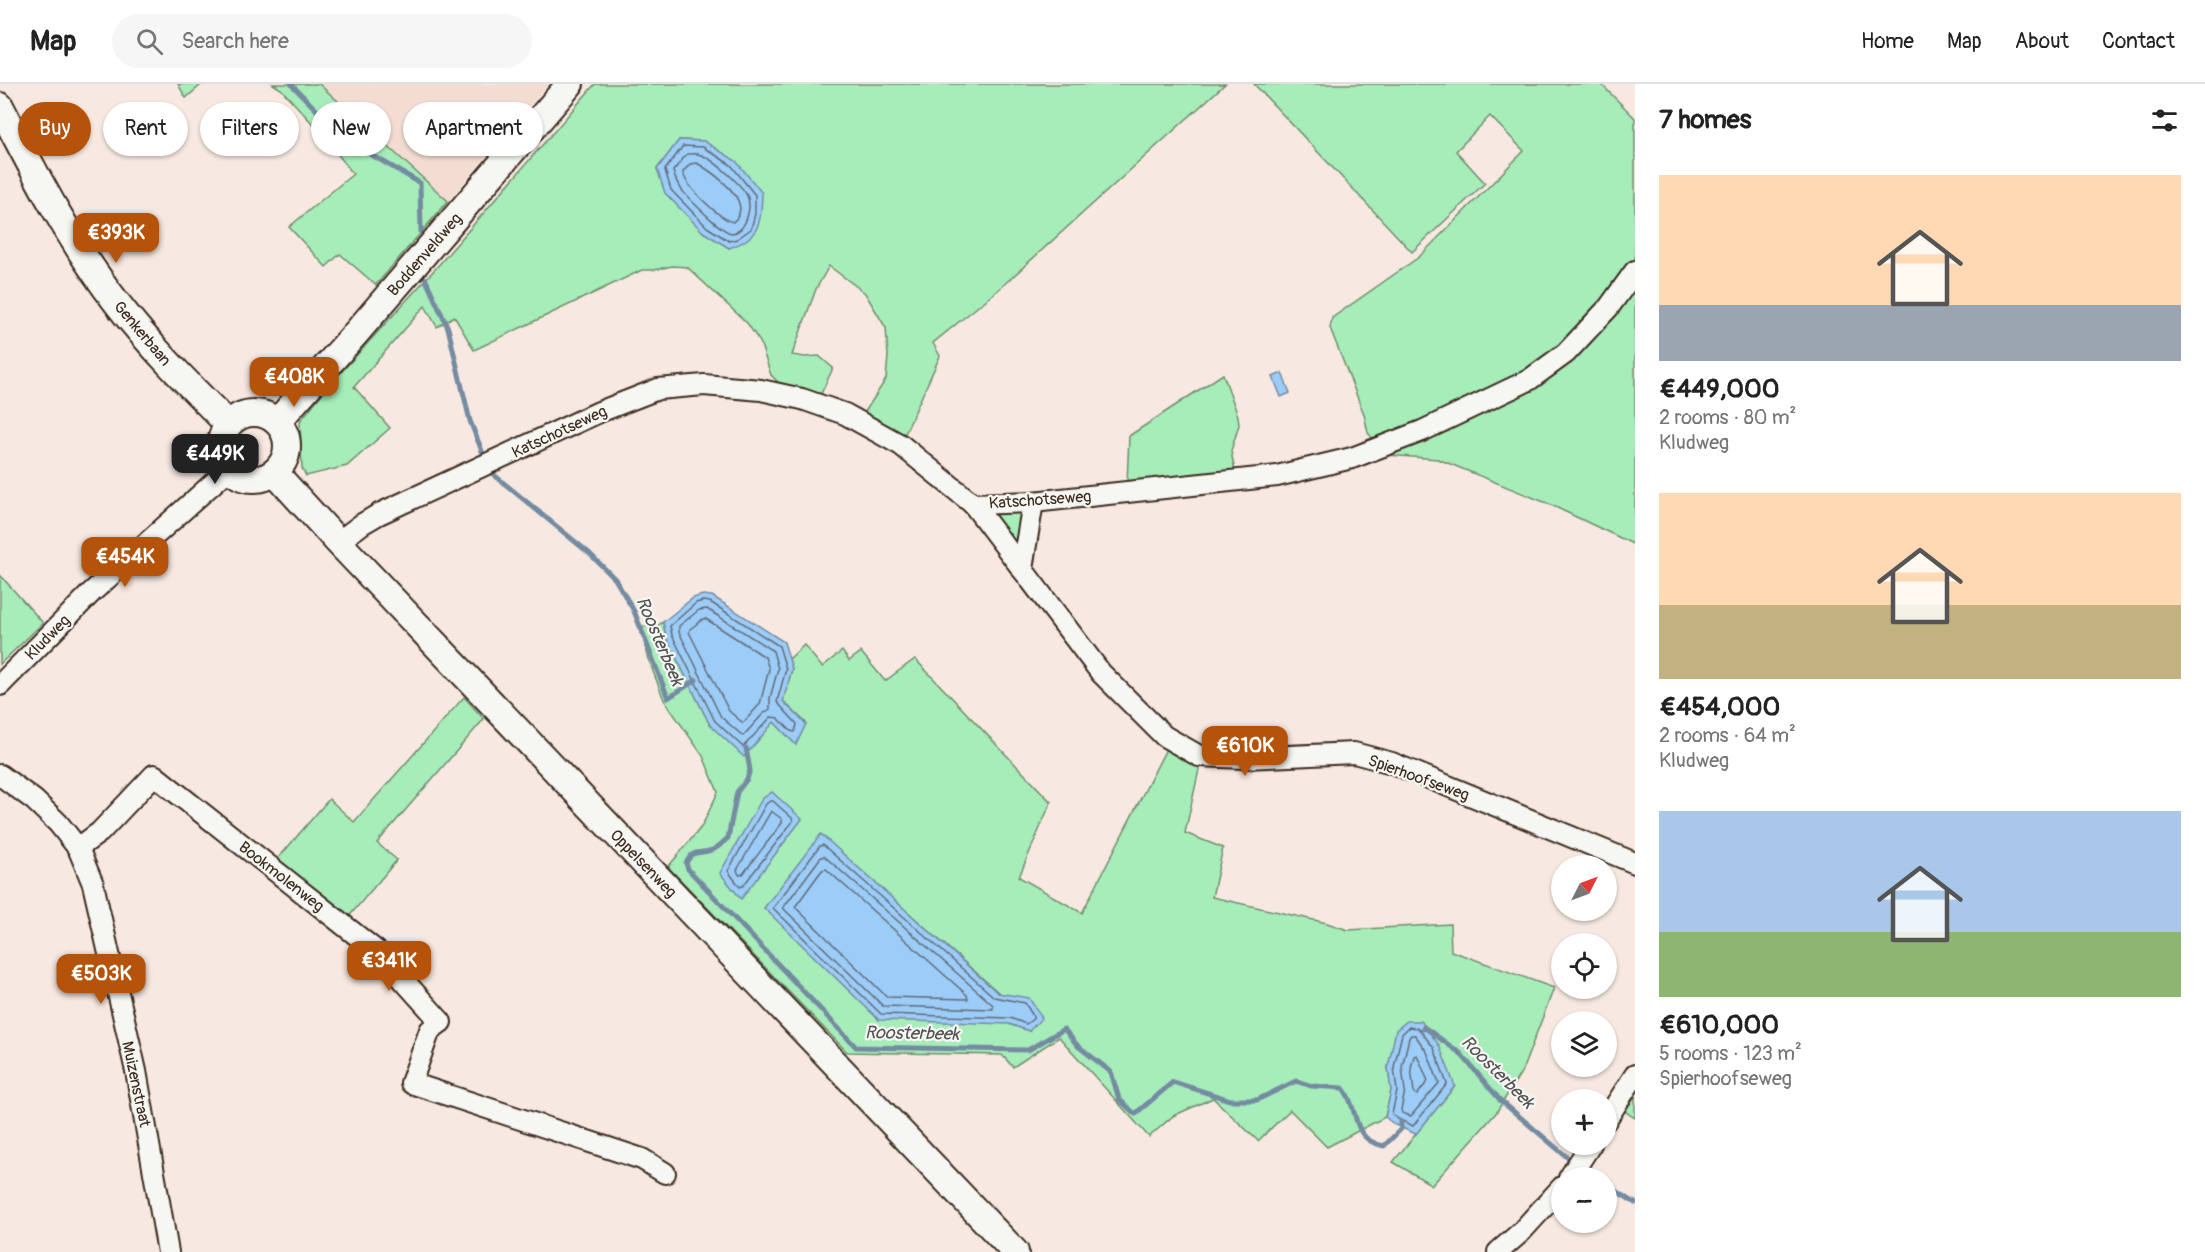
<!DOCTYPE html>
<html lang="en">
<head>
<meta charset="utf-8">
<style>
	:root { --surface:#fff; --page:#f6f6f6; --text:#222; --muted:#767676; --line:#e0e0e0; --accent:#b45309 }
	body { margin:0; font-family:Pangolin,sans-serif; background:var(--page); color:var(--text); height:100vh; display:flex; flex-direction:column; font-size:22px; white-space:nowrap }
	* { box-sizing:border-box; margin:0 }
	p { font-size:20px; color:var(--muted) }
	.icon { flex:none; width:33px; height:33px; fill:none; stroke:currentColor; stroke-width:2; stroke-linecap:round; stroke-linejoin:round }
	.map { position:relative; flex:1; overflow:hidden }
	.drawer { display:flex; flex-direction:column; background:var(--surface); width:570px }
	.drawer>* { flex:none }
	.banner { position:absolute; left:18px; top:18px; width:570px; height:54px; display:flex; gap:12px }
	.needle { width:39px; rotate:48deg }
	.tools { position:absolute; left:1551px; top:771px; display:grid; gap:12px }
	.tools a { display:grid; place-items:center; width:66px; height:66px; border-radius:50%; background:var(--surface); box-shadow:0 2px 4px #0004; font-size:30px }
	.price { position:absolute; translate:-50% -51px; padding:0 14px; border-radius:12px; background:var(--accent); color:#fff; font-size:20px; line-height:39px; filter:drop-shadow(0 2px 3px #0008) }
	.price::after { content:''; position:absolute; left:50%; top:36px; width:18px; height:14px; margin-left:-9px; background:inherit; clip-path:polygon(0 0,100% 0,50% 100%) }
	.price.current { background:#222; color:#fff }
	ul { padding:0; list-style:none }
	li { display:grid; align-content:center; gap:12px; height:318px; padding:0 24px }
	li span { display:grid; place-items:center; height:186px; border-radius:0px; color:#555 }
	li>.icon { margin-inline-start:auto }
	span .icon { width:108px; height:108px; fill:#fffc; stroke-width:1 }
	li b { font-size:26px }
	h2 { display:flex; justify-content:space-between; align-items:center; height:72px; padding:0 24px; font-size:26px }
	.pill { padding:0 21px; border-radius:27px; background:var(--surface); box-shadow:0 2px 4px #0004; font-size:21px; line-height:54px }
	.pill.current { background:var(--accent); color:#fff }
	header { display:flex; align-items:center; gap:36px; box-sizing:border-box; height:84px; padding:0 30px; background:var(--surface); border-bottom:2px solid var(--line) }
	header strong { font-size:28px }
	nav { display:flex; gap:33px; margin-inline-start:auto; font-size:21px }
	.search { width:420px; height:54px; background:var(--page); display:flex; align-items:center; gap:15px; box-sizing:border-box; padding:0 21px; border-radius:33px; color:var(--muted); font-size:22px }
	main { display:flex; flex:1; min-height:0 }
	.map>svg:first-child { display:block }
	.built { fill:#f3dcd1 }
	.green { fill:#a6edba; stroke:#708c6c; stroke-width:1.5; fill-rule:evenodd }
	.water { fill:#9cccf8; stroke:#758ba1; stroke-width:1.5 }
	.lines { fill:none; stroke-linecap:round; stroke-linejoin:round }
	.shore { stroke:#626b75; stroke-width:1.5 }
	.stream { stroke:#758ba1; stroke-width:5 }
	.minor-casing { stroke:#3b2a1e; stroke-width:24 }
	.tertiary-casing { stroke:#3b2a1e; stroke-width:30 }
	.minor { stroke:#f6f6f2; stroke-width:20 }
	.tertiary { stroke:#f6f6f2; stroke-width:26 }
	.labels { text-anchor:middle; stroke-width:4.5; stroke-linejoin:round; paint-order:stroke }
	.street-label { font-size:16px; fill:#3b2a1e; stroke:#f6f6f2 }
	.water-label { font-size:18px; font-style:italic; fill:#535254; stroke:#f6f6f2 }
</style>
</head>
<body>
<header>
<strong>Map</strong>
<div class="search"><svg class="icon" aria-label="search" viewBox="0 0 24 24"><circle cx="10" cy="10" r="6"/><path d="M15 15l6 6"/></svg>Search here</div>
<nav><a>Home</a><a>Map</a><a>About</a><a>Contact</a></nav>
</header>
<main>
<div class="map">
<svg width="1635" height="1168" viewBox="0 0 1635 1168">
	<rect width="100%" height="100%" fill="#f7e9e1"/>
	<filter id="ink" filterUnits="userSpaceOnUse"><feTurbulence type="fractalNoise" baseFrequency=".0167" numOctaves="2"/><feDisplacementMap in="SourceGraphic" scale="12" xChannelSelector="R" yChannelSelector="G"/><feConvolveMatrix kernelMatrix="1 2 1 2 8 2 1 2 1" color-interpolation-filters="sRGB"/></filter>
	<g filter="url(#ink)">
		<polygon class="built" points="319,0 548,0 448,117"/>
		<g class="green">
			<polygon points="178,0 202,0 186,14"/>
			<polygon points="273,0 319,0 448,117 376,201 340,170 326,183 289,143 353,90 323,51 281,5"/>
			<path d="M595 0H1225L998 206 933 259 940 272 903 354 863 331 886 295 888 272 886 244 865 209 829 182 816 205 792 271 805 273 819 272 833 284 821 310 780 300 771 291 760 258 747 239 687 183 672 182 654 186H642L474 266 454 232 437 243 425 222 354 303 390 344 347 382 306 392 302 384 300 337 325 306 436 184ZM679 56 704 57 729 164 703 148 657 85Z"/>
			<polygon points="1254,0 1601,0 1635,34 1635,461 1549,420 1438,375 1387,371 1449,347 1445,329 1374,356 1368,349 1364,330 1330,244 1332,234 1419,173 1524,67 1490,32 1456,67 1485,99 1412,168"/>
			<polygon points="1223,290 1238,332 1239,341 1231,367 1235,388 1127,400 1129,352"/>
			<polygon points="1023,424 1016,463 988,426"/>
			<polygon points="0,491 43,539 0,580"/>
			<path d="M663 538 666 553 710 641 774 638 795 660 806 639 783 617 792 585 789 575 804 561 822 583 842 567 849 577 861 568 885 597 915 575 1051 718 1019 793 1082 829 1166 665 1200 681 1185 749 1223 764 1212 813 1327 839 1348 846 1450 840 1451 867 1554 904 1522 987 1496 1029 1432 1101 1393 1078 1455 1002 1388 983 1391 1007 1385 1033 1327 1063 1290 1026 1258 1057 1213 1014 1173 1032 1149 1053 1059 953 1013 983 1002 971 847 968 668 783 702 742 718 708 703 672 664 616 651 582 644 558 643 542 654 544ZM821 751 999 909 1029 947 1009 940Z"/>
			<polygon points="464,613 484,635 377,759 397,776 346,836 275,778 329,715 354,738"/>
			<polygon points="1635,1007 1635,1034 1623,1026"/>
		</g>
		<g class="water">
			<path d="M679 56 704 57 736 77 762 109C761 139 760 154 729 164L703 148 665 109 657 85Z"/>
			<polygon points="1282,289 1290,309 1281,313 1273,293"/>
			<polygon points="703,511 712,512 784,558 792,585 783,617 806,640 796,661 774,638 744,673 710,641 666,553 663,538 693,514"/>
			<polygon points="772,708 802,735 741,815 720,789 762,715"/>
			<polygon points="821,750 998,909 1029,914 1042,934 1029,947 1009,940 879,936 764,824"/>
			<polygon points="1407,937 1421,937 1439,961 1455,1002 1416,1050 1395,1041 1385,1033 1391,1007 1388,983 1396,946"/>
		</g>
		<g class="lines">
			<g class="shore">
				<polygon points="683,62 703,63 731,81 755,111 755,130 751,145 737,155 729,157 707,143 671,106 665,86"/>
				<path d="M687 70C691 70 697 69 701 71 713 75 744 102 748 114 751 125 746 148 732 149 725 149 707 132 702 127 690 115 677 105 673 87Z"/>
				<path d="M697 79C712 88 757 118 733 138 720 135 684 101 683 88L690 80Z"/>
				<polygon points="703,517 710,518 779,562 786,585 777,618 797,640 795,648 791,647 778,634 771,633 743,663 715,637 672,551 670,542 696,519"/>
				<polygon points="707,525 773,567 778,585 770,614 770,625 763,630 743,652 721,633 679,548 679,542 699,526"/>
				<polygon points="703,535 706,535 765,573 769,585 760,620 743,639 729,627 689,548 690,545"/>
				<polygon points="770,717 773,717 792,734 793,737 743,802 740,803 728,787 766,720"/>
				<polygon points="771,727 782,735 782,739 743,790 739,791 737,786"/>
				<polygon points="823,761 994,913 1025,919 1033,932 1033,935 1026,940 1010,934 881,930 773,824 820,762"/>
				<polygon points="824,772 993,921 993,925 883,922 783,824 821,773"/>
				<polygon points="826,785 967,911 968,915 887,913 795,823 822,786"/>
				<polygon points="1409,943 1418,944 1434,964 1447,1000 1413,1042 1398,1035 1392,1030 1397,1007 1394,983 1402,950"/>
				<polygon points="1411,951 1415,951 1427,968 1439,999 1411,1032 1402,1029 1401,1026 1405,1007 1402,983 1409,954"/>
				<polygon points="1417,971 1428,997 1417,1011 1414,1009 1411,984 1414,972"/>
			</g>
			<g class="stream">
				<polyline points="291,0 346,56 420,99 421,148"/>
				<polyline points="425,194 448,244 470,337 482,367"/>
				<polyline points="494,391 589,469 615,495 634,527 668,614 696,596"/>
				<path d="M746 664 750 686 747 695 737 708 728 754C723 758 718 764 712 766 699 771 694 764 686 779L688 785 856 963 1028 966 1064 945 1078 962 1111 988 1119 1015 1135 1030 1173 998 1230 1016H1257L1296 997 1312 1002 1343 1004C1361 1027 1349 1055 1384 1062L1401 1045V1038"/>
				<polyline points="1423,945 1424,943 1460,969 1500,1016 1567,1073"/>
				<polyline points="1589,1088 1597,1094"/>
				<polyline points="1606,1100 1635,1119"/>
			</g>
			<g class="minor-casing">
				<g id="minor">
					<polyline points="973,420 1101,589 1164,652 1199,672 1244,674 1354,669 1392,679 1635,779"/>
					<polyline points="338,458 362,440 379,430 599,328 658,305 704,301 761,306 802,315 845,330 901,361 973,420 1033,418 1277,392 1352,374 1422,347 1529,296 1566,269 1609,223 1635,187"/>
					<polyline points="1022,485 1033,418"/>
					<polyline points="0,601 92,508 229,385"/>
					<polyline points="0,691 34,716 58,739 78,764 93,800 136,987 168,1168"/>
					<polyline points="78,764 100,748 154,691 379,869 441,938 430,946 411,999 642,1075 665,1089"/>
					<polyline points="1606,1036 1635,991"/>
					<polyline points="1569,1094 1591,1060"/>
					<polyline points="1498,1168 1521,1148 1562,1103"/>
				</g>
			</g>
			<g class="tertiary-casing">
				<g id="tertiary">
					<path d="M0 22C35 90 70 158 117 219 150 262 189 301 228 340"/>
					<circle cx="254" cy="362" r="33"/>
					<polyline points="277,338 356,249 570,0"/>
					<polyline points="275,389 338,458 1015,1168"/>
				</g>
			</g>
			<use href="#minor" class="minor"/>
			<use href="#tertiary" class="tertiary"/>
		</g>
	</g>
	<g class="labels">
		<g class="street-label">
			<text transform="translate(424 170) rotate(-49)" y="6">Boddenveldweg</text>
			<text transform="translate(143 249) rotate(50)" y="6">Genkerbaan</text>
			<text transform="translate(559 347) rotate(-25)" y="6">Katschotseweg</text>
			<text transform="translate(1040 415) rotate(-4)" y="6">Katschotseweg</text>
			<text transform="translate(47 553) rotate(-45)" y="6">Kludweg</text>
			<text transform="translate(1419 693) rotate(20)" y="6">Spierhoofseweg</text>
			<text transform="translate(644 779) rotate(46)" y="6">Oppelsenweg</text>
			<text transform="translate(282 792) rotate(38)" y="6">Bookmolenweg</text>
			<text transform="translate(137 1000) rotate(78)" y="6">Muizenstraat</text>
		</g>
		<g class="water-label">
			<text transform="translate(660 557) rotate(67)" y="6">Roosterbeek</text>
			<text transform="translate(912 949) rotate(1)" y="6">Roosterbeek</text>
			<text transform="translate(1498 988) rotate(45)" y="6">Roosterbeek</text>
		</g>
	</g>
</svg>
<div class="tools">
<a><svg class="needle" viewBox="-14 -14 28 28"><path d="M0-13l5 13h-10z" fill="#e53935"/><path d="M0 13l5-13h-10z" fill="#767676"/></svg></a>
<a><svg class="icon" aria-label="locate" viewBox="0 0 24 24"><circle cx="12" cy="12" r="6"/><path d="M12 2v4M12 18v4M2 12h4M18 12h4"/></svg></a>
<a><svg class="icon" aria-label="layers" viewBox="0 0 24 24"><path d="M12 4l9 5-9 5-9-5zM3 14l9 5 9-5"/></svg></a>
<a>+</a>
<a>−</a>
</div>
<b class="price" style="left:116px;top:180px">€393K</b>
<b class="price" style="left:294px;top:324px">€408K</b>
<b class="price current" style="left:215px;top:401px">€449K</b>
<b class="price" style="left:125px;top:504px">€454K</b>
<b class="price" style="left:1245px;top:693px">€610K</b>
<b class="price" style="left:389px;top:908px">€341K</b>
<b class="price" style="left:101px;top:921px">€503K</b>
<div class="banner">
<a class="pill current">Buy</a>
<a class="pill">Rent</a>
<a class="pill">Filters</a>
<a class="pill">New</a>
<a class="pill">Apartment</a>
</div>
</div>
<section class="drawer">
<h2>7 homes<svg class="icon" aria-label="filters" viewBox="0 0 24 24"><path d="M4 7h16M4 17h16"/><circle cx="9" cy="7" r="2"/><circle cx="15" cy="17" r="2"/></svg></h2>
<ul>
<li><span style="background:linear-gradient(#ffd9b3 70%,#9aa5b1 0)"><svg class="icon" aria-label="home" viewBox="0 0 24 24"><path d="M3 11l9-7 9 7M6 9v11h12V9"/></svg></span><div><b>€449,000</b><p>2 rooms · 80 m²</p><p>Kludweg</p></div></li>
<li><span style="background:linear-gradient(#ffd9b3 60%,#c2b280 0)"><svg class="icon" aria-label="home" viewBox="0 0 24 24"><path d="M3 11l9-7 9 7M6 9v11h12V9"/></svg></span><div><b>€454,000</b><p>2 rooms · 64 m²</p><p>Kludweg</p></div></li>
<li><span style="background:linear-gradient(#a9c7e8 65%,#8fb573 0)"><svg class="icon" aria-label="home" viewBox="0 0 24 24"><path d="M3 11l9-7 9 7M6 9v11h12V9"/></svg></span><div><b>€610,000</b><p>5 rooms · 123 m²</p><p>Spierhoofseweg</p></div></li>
</ul>
</section>
</main>
</body>
</html>
